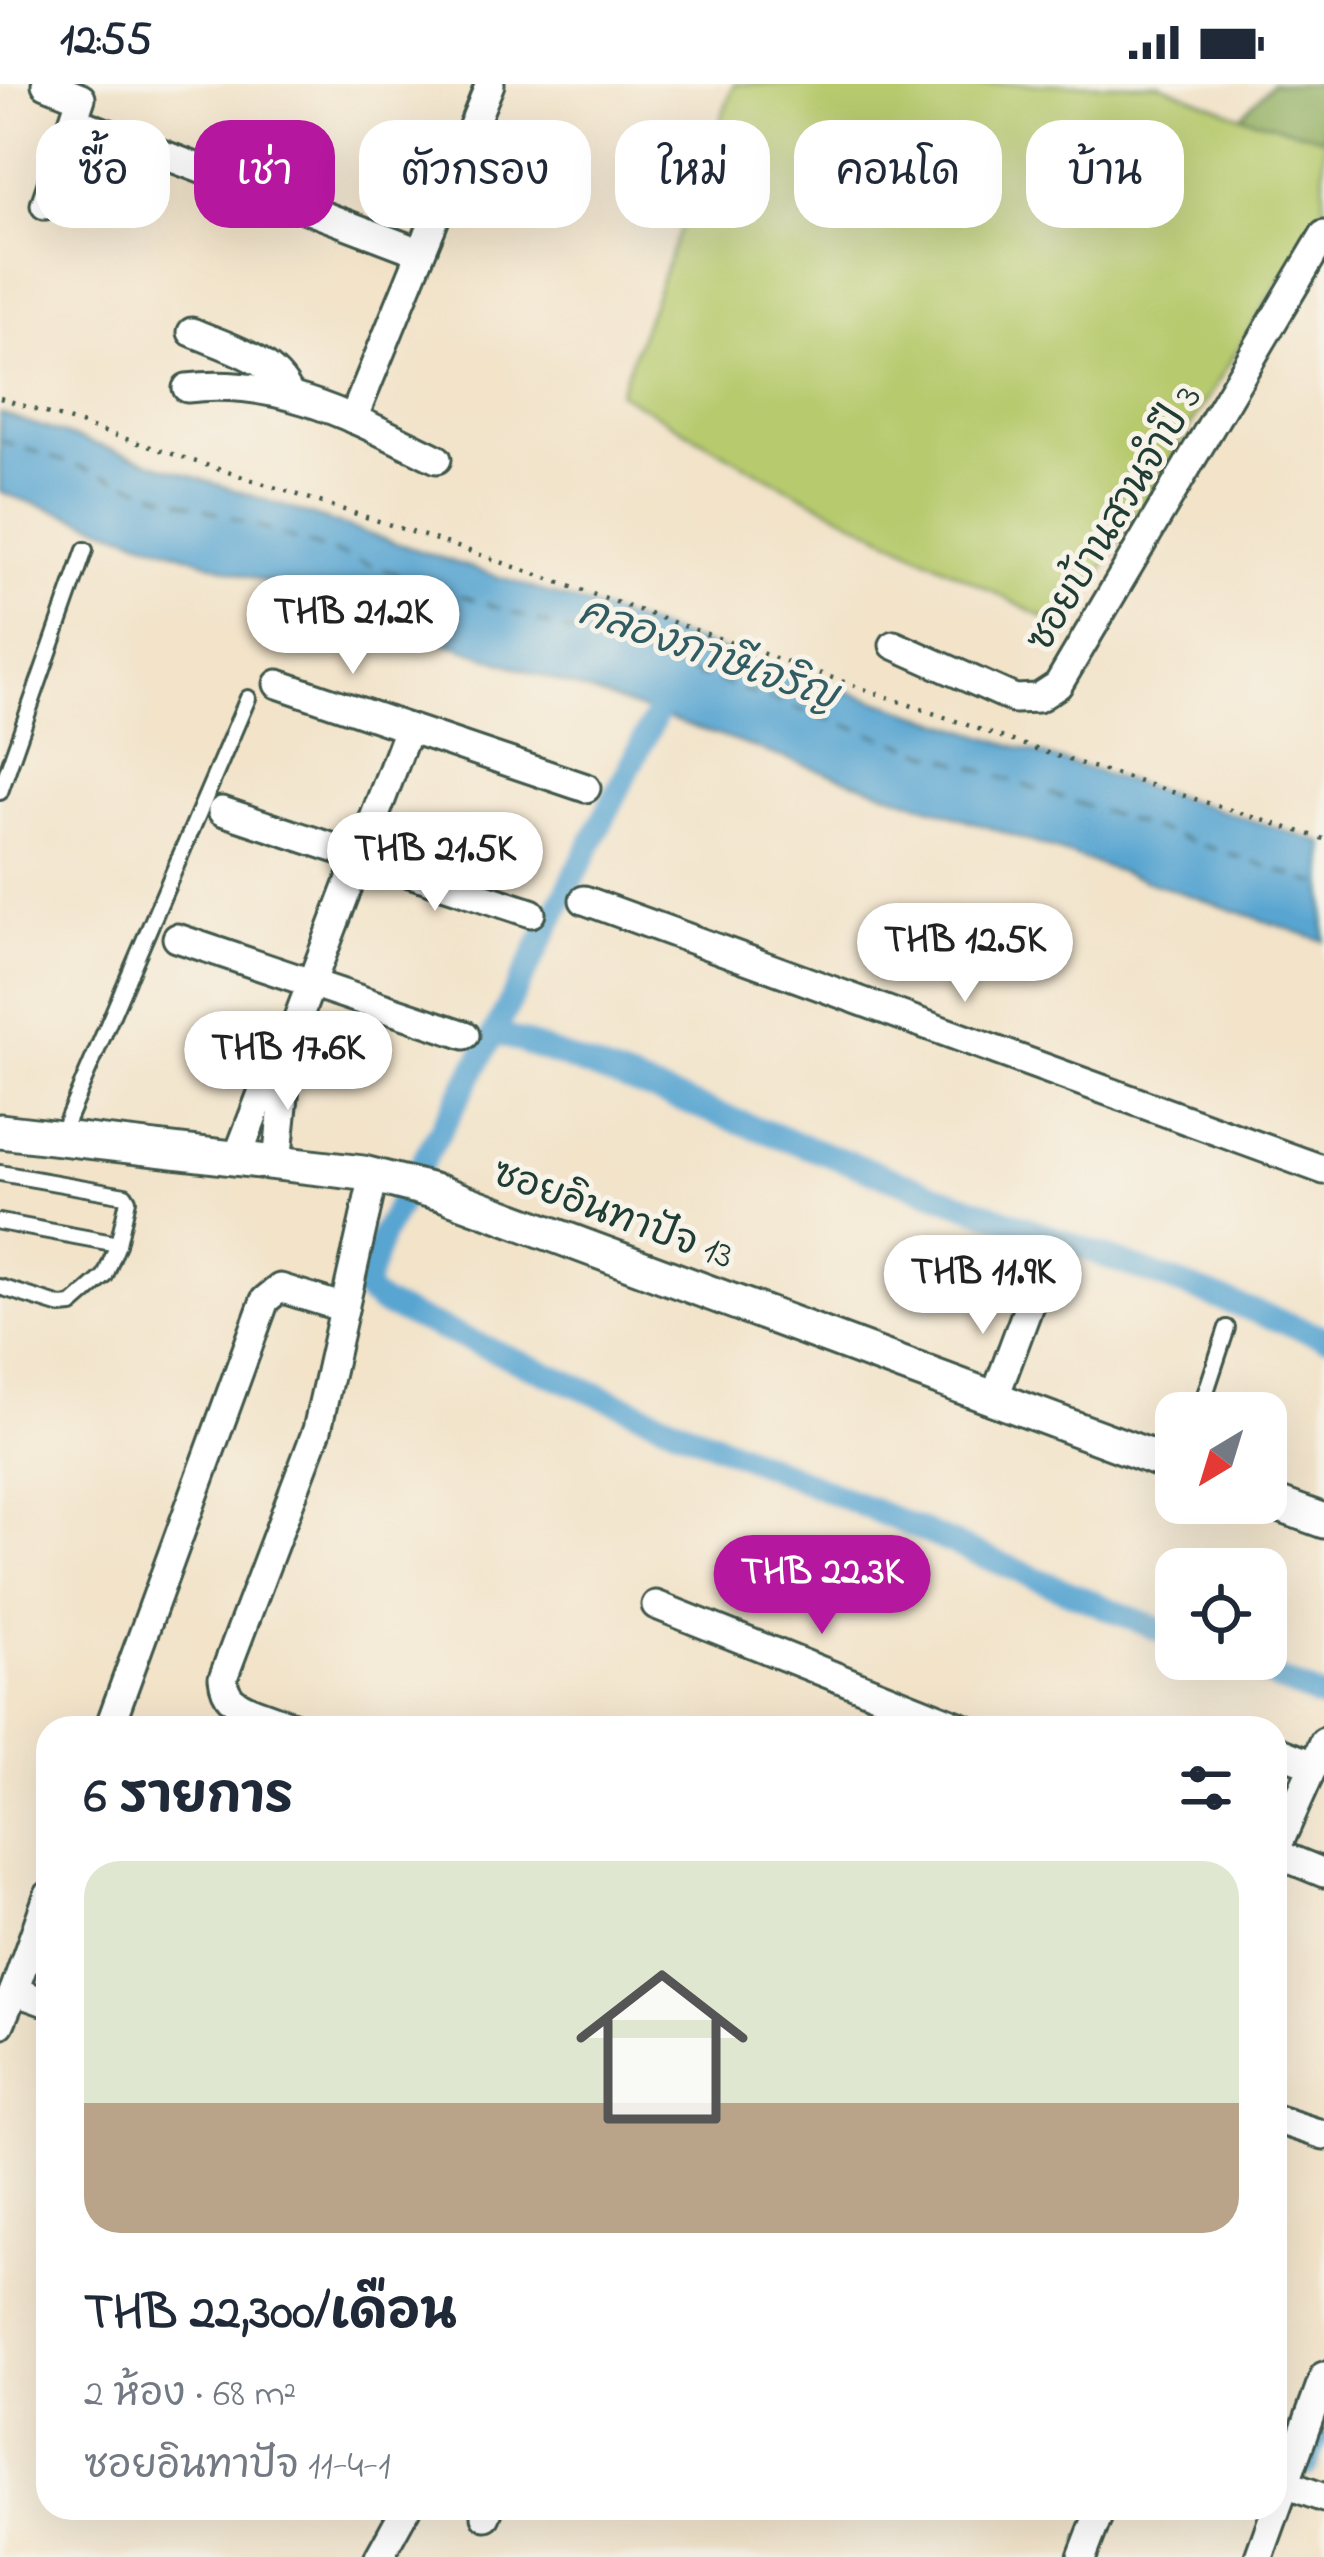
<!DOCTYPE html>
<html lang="th">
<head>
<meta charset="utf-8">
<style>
	:root { --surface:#fff; --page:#f6f6f7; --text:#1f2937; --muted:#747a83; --accent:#b5179e }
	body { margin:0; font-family:"Indie Flower","Playpen Sans Thai",sans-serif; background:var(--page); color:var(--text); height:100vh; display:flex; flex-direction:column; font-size:45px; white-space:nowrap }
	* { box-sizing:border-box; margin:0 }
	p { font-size:39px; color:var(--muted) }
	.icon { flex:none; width:66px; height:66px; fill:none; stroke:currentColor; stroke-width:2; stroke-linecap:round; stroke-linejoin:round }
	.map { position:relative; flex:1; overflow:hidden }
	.details { position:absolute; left:36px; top:1632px; width:1251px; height:804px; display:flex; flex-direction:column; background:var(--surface); border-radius:36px; box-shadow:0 12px 48px #0002 }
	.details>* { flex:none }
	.guide { position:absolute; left:36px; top:36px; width:1254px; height:108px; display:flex; gap:24px }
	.needle { width:78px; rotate:218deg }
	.controls { position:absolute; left:1155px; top:1308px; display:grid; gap:24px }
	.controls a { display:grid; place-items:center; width:132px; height:132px; border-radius:24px; background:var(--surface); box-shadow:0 12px 48px #0002; font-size:60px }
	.price { position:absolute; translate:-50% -102px; padding:0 27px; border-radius:42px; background:#fff; color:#222; font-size:39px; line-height:78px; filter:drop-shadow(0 3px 6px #0008) }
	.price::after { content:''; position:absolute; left:50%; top:72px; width:36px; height:27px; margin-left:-18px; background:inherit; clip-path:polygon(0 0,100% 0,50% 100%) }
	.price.active { background:var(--accent); color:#fff }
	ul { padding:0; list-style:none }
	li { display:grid; align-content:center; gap:24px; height:636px; padding:0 48px }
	li span { display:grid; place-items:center; height:372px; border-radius:36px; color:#555 }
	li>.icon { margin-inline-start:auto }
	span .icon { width:216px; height:216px; fill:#fffc; stroke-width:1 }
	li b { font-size:51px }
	h2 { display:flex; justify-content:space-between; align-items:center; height:144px; padding:0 48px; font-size:51px }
	.tag { padding:0 42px; border-radius:36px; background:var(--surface); box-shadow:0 12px 48px #0002; font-size:42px; line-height:108px }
	.tag.active { background:var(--accent); color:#fff }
	.status { display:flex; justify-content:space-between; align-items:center; height:84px; padding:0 60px; background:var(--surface); direction:ltr }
	.status svg { height:33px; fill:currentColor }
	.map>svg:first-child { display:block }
	.green { fill:#b7ca6e; stroke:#6b8451; stroke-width:3 }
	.forest { fill:#91ae61; stroke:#58764a; stroke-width:3 }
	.water { fill:#58a5d1; stroke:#3c7182; stroke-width:3 }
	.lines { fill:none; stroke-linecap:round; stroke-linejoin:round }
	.canal { stroke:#58a5d1; stroke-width:24 }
	.ferry { stroke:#305c63; stroke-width:3; stroke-dasharray:15 12; stroke-linecap:butt }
	.service-casing { stroke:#3f564a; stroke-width:20 }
	.minor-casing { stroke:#3f564a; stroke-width:33 }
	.tertiary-casing { stroke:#3f564a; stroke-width:39 }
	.path { stroke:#3f564a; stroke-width:4.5; stroke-dasharray:3 9; stroke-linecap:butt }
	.service { stroke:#fff; stroke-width:14 }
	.minor { stroke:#fff; stroke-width:27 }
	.tertiary { stroke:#fff; stroke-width:33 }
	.labels { text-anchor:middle; stroke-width:10; stroke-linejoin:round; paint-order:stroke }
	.street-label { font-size:39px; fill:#1f3d34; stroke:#f7f3e8 }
	.water-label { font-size:42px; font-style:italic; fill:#305c63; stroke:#f7f3e8 }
</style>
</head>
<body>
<div class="status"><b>12:55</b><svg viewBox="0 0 49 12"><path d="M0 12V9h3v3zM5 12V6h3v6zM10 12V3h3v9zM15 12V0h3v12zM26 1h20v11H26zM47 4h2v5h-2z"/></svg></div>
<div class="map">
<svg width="1324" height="2473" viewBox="0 0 1324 2473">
	<rect width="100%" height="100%" fill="#f7f3e8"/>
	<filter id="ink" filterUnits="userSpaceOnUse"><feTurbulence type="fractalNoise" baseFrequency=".00833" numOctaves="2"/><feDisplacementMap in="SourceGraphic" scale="24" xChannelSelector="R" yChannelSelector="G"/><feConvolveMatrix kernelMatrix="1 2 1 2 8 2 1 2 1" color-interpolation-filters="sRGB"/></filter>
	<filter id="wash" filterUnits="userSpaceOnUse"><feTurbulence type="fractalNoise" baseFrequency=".004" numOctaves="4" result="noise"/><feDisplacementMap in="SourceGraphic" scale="48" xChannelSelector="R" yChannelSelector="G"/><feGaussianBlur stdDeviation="2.7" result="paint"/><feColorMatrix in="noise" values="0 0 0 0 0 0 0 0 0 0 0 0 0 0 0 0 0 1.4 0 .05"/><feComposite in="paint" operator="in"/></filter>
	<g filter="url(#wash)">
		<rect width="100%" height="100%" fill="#f2e3c9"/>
		<polygon class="green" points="734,0 1160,0 1241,32 1324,54 1324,125 1066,545 765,392 619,309"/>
		<polygon class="forest" points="1272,0 1324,0 1324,54 1241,32"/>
		<polygon class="water" points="0,329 1008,660 1324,759 1324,857 0,408"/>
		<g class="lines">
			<g class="canal">
				<polyline points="670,604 495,948 382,1151 364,1206 382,1220 1176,1553"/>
				<polyline points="495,948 1324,1253"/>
				<polyline points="1228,1575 1324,1615"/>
				<polyline points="1306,2381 1324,2332"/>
			</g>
			<polyline class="ferry" points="0,356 1324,802"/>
		</g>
	</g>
	<g filter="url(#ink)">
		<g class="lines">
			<g class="service-casing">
				<g id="service">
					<polyline points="0,708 85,466"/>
					<polyline points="61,1050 248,614"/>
					<polyline points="0,1089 125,1111 128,1116 118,1160 105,1192 72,1221 61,1222 0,1203"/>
					<polyline points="0,1138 118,1160"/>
					<polyline points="1199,1329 1227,1244"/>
				</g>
			</g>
			<g class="minor-casing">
				<g id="minor">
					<polyline points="75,37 419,168"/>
					<polyline points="45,121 81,14 46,0"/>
					<path d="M192 248C226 263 273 274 289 310"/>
					<path d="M187 304C281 293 355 335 437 375"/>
					<polyline points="353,335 490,0"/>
					<polyline points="894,561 1015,615 1038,614 1058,601 1324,151"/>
					<polyline points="278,600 586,704"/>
					<polyline points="222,727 531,829"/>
					<polyline points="584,816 1324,1086"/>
					<polyline points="177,854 465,951"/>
					<polyline points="237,1074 276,973"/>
					<polyline points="277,1079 290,955 408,645"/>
					<polyline points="994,1315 1032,1213"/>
					<polyline points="656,1521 964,1644"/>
					<polyline points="252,1627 299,1644"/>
					<polyline points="109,1644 265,1216 280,1204 344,1224"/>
					<path d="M252 1644V1627C234 1619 225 1614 223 1594L317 1346 374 1091"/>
					<polyline points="1275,1666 1313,1681"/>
					<polyline points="1275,1768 1324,1658"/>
					<polyline points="1275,1769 1324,1789"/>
					<polyline points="48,1812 14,1907 48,1919"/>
					<polyline points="0,1940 14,1907"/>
					<polyline points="1275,2035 1324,2051"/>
					<polyline points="1275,2396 1324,2414"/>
					<polyline points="486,2432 489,2424"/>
					<polyline points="379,2473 406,2424"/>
					<polyline points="1082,2473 1101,2424"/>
					<polyline points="1259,2473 1324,2292"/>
				</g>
			</g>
			<g class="tertiary-casing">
				<g id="tertiary">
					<polyline points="0,1047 363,1089 441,1109 1176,1382"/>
					<polyline points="1266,1416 1324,1437"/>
				</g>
			</g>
			<polyline class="path" points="0,314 452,461 1053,671 1324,755"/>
			<use href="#service" class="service"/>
			<use href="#minor" class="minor"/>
			<use href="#tertiary" class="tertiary"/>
		</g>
	</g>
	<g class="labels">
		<g class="street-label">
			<text transform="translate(1112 433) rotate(-59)" y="14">ซอยบ้านสวนจำปี 3</text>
			<text transform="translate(614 1128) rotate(20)" y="14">ซอยอินทาปัจ 13</text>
		</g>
		<g class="water-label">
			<text transform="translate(709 567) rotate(19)" y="15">คลองภาษีเจริญ</text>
		</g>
	</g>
</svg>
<div class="controls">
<a><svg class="needle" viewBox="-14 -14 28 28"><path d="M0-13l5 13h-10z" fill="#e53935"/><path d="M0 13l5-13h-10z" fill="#747a83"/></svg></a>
<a><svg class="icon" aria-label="locate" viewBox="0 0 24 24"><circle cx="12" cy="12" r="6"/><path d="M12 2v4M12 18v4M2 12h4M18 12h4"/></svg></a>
</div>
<b class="price" style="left:353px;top:593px">THB 21.2K</b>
<b class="price" style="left:435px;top:830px">THB 21.5K</b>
<b class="price" style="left:965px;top:921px">THB 12.5K</b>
<b class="price" style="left:288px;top:1029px">THB 17.6K</b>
<b class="price" style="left:983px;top:1253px">THB 11.9K</b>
<b class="price active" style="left:822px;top:1553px">THB 22.3K</b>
<div class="guide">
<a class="tag">ซื้อ</a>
<a class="tag active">เช่า</a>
<a class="tag">ตัวกรอง</a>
<a class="tag">ใหม่</a>
<a class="tag">คอนโด</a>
<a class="tag">บ้าน</a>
</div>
<section class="details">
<h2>6 รายการ<svg class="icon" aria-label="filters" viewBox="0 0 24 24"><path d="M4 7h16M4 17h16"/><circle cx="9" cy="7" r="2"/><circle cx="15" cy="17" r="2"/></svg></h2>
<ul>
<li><span style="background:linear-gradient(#dfe7d0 65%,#b9a48a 0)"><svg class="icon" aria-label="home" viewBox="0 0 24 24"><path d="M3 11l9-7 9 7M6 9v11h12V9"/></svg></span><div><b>THB 22,300/เดือน</b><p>2 ห้อง · 68 m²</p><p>ซอยอินทาปัจ 11-4-1</p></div></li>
</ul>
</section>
</div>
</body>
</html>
